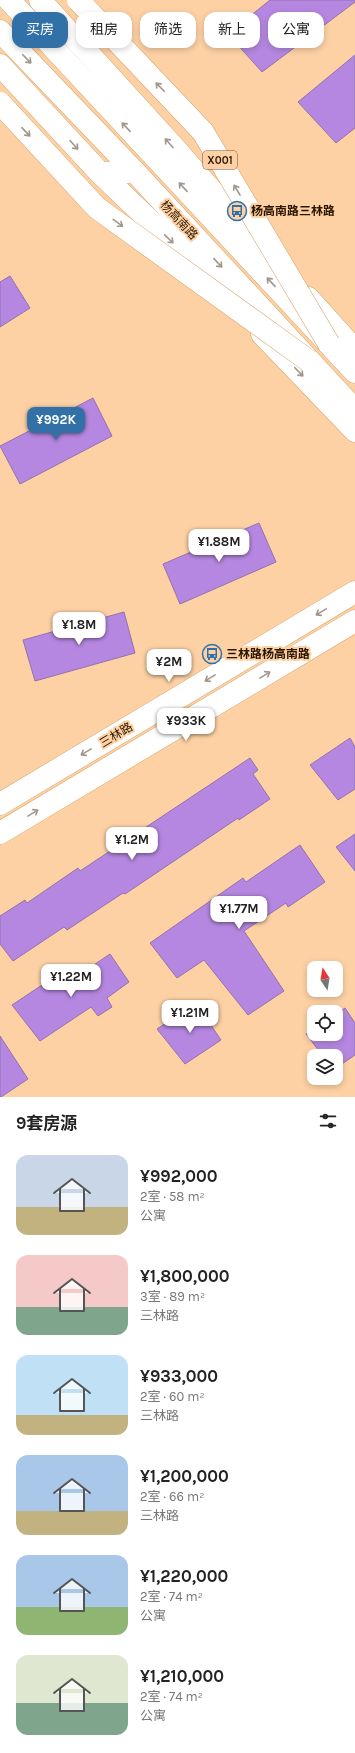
<!DOCTYPE html>
<html lang="zh">
<head>
<meta charset="utf-8">
<style>
	:root { --surface:#fff; --page:#f2f2f2; --text:#222; --muted:#767676; --accent:#3171a8 }
	body { margin:0; font-family:Karla,"Noto Sans SC",sans-serif; background:var(--page); color:var(--text); height:100vh; display:flex; flex-direction:column; font-size:15px; white-space:nowrap }
	* { box-sizing:border-box; margin:0 }
	p { font-size:13px; color:var(--muted) }
	.icon { flex:none; width:22px; height:22px; fill:none; stroke:currentColor; stroke-width:2; stroke-linecap:round; stroke-linejoin:round }
	.map { position:relative; height:1097px; overflow:hidden }
	.panel { display:flex; flex-direction:column; background:var(--surface); flex:1 }
	.panel>* { flex:none }
	.banner { position:absolute; left:12px; top:12px; width:331px; height:36px; display:flex; gap:8px }
	.needle { width:26px; rotate:348deg }
	.fabs { position:absolute; left:307px; top:961px; display:grid; gap:8px }
	.fabs a { display:grid; place-items:center; width:36px; height:36px; border-radius:8px; background:var(--surface); box-shadow:0 2px 6px #0003; font-size:20px }
	.price { position:absolute; translate:-50% -34px; padding:0 9px; border-radius:8px; background:#fff; color:#222; font-size:13px; line-height:26px; filter:drop-shadow(0 1px 2px #0008) }
	.price::after { content:''; position:absolute; left:50%; top:24px; width:12px; height:9px; margin-left:-6px; background:inherit; clip-path:polygon(0 0,100% 0,50% 100%) }
	.price.current { background:var(--accent); color:#fff }
	ul { padding:0; list-style:none }
	li { display:flex; align-items:center; gap:12px; height:100px; padding:0 16px }
	li span { display:grid; place-items:center; flex:none; width:112px; height:80px; border-radius:12px; color:#555 }
	li>.icon { margin-inline-start:auto }
	span .icon { width:48px; height:48px; fill:#fffc; stroke-width:1 }
	li b { font-size:17px }
	h2 { display:flex; justify-content:space-between; align-items:center; height:48px; padding:0 16px; font-size:17px }
	.chip { padding:0 14px; border-radius:12px; background:var(--surface); box-shadow:0 2px 6px #0003; font-size:14px; line-height:36px }
	.chip.current { background:var(--accent); color:#fff }
	.map>svg:first-child { display:block }
	.building { fill:#b587e0; stroke:#9273b0 }
	.lines { fill:none; stroke-linecap:round; stroke-linejoin:round }
	.secondary-casing { stroke:#d9a46c; stroke-width:23 }
	.primary-casing { stroke:#d9a46c; stroke-width:23 }
	.highway-casing { stroke:#d9a46c; stroke-width:23 }
	.secondary { stroke:#fff; stroke-width:22 }
	.primary { stroke:#fff; stroke-width:22 }
	.highway { stroke:#fff; stroke-width:22 }
	.highway-bridge-casing { stroke:#d9a46c; stroke-width:23; stroke-linecap:butt }
	.highway-bridge { stroke:#fff; stroke-width:22 }
	.oneway { stroke:#a0978d }
	.labels { text-anchor:middle; stroke-width:4; stroke-linejoin:round; paint-order:stroke }
	.shield { fill:#fdd1a4; stroke:#6a4f32; stroke-width:1 }
	.shield-label { font-size:11px; font-weight:bold; fill:#2b1701 }
	.poi-label { font-size:12px; font-weight:bold; fill:#2b1701; stroke:#fdd1a4; text-anchor:start }
	.street-label { font-size:12px; fill:#2b1701; stroke:#fdd1a4 }
</style>
</head>
<body>
<div class="map">
<svg width="355" height="1097" viewBox="0 0 355 1097">
	<rect width="100%" height="100%" fill="#fdd1a4"/>
	<g class="building">
		<polygon points="270,0 355,0 355,2 262,72 228,34"/>
		<polygon points="355,55 355,128 336,143 298,102"/>
		<polygon points="10,276 30,308 0,327 0,282"/>
		<polygon points="93,398 112,436 20,484 0,446"/>
		<polygon points="259,523 276,562 180,604 163,564"/>
		<polygon points="124,612 135,653 35,681 23,640"/>
		<polygon points="350,738 355,747 355,789 338,800 310,765"/>
		<polygon points="250,758 258,770 253,774 270,799 239,820 238,818 125,894 123,893 67,930 64,927 13,961 0,944 0,916 25,900 27,903 78,868 80,871"/>
		<polygon points="355,834 355,871 336,847"/>
		<polygon points="300,845 325,882 288,907 286,903 244,931 284,991 248,1015 204,960 177,978 150,943 243,878 246,882"/>
		<polygon points="110,954 129,982 107,998 112,1007 98,1016 91,1007 40,1041 12,1005 51,979 58,989"/>
		<polygon points="196,1003 221,1040 185,1064 157,1029"/>
		<polygon points="345,1008 355,1023 355,1055 336,1068 336,1056 323,1056 306,1034 314,1029 314,1034 336,1034 336,1014"/>
		<polygon points="0,1036 28,1079 1,1097 0,1097"/>
	</g>
	<g class="lines">
		<g class="secondary-casing">
			<g id="secondary">
				<polyline points="0,804 355,592"/>
				<polyline points="0,833 355,621"/>
			</g>
		</g>
		<g class="primary-casing">
			<g id="primary">
				<polyline points="40,0 171,144 275,263"/>
				<polyline points="0,65 100,173 192,261 219,289"/>
				<polyline points="308,298 355,350"/>
				<polyline points="262,334 355,431"/>
			</g>
		</g>
		<g class="highway-casing">
			<g id="highway">
				<polyline points="9,0 355,372"/>
				<polyline points="0,31 135,172 355,410"/>
				<polyline points="100,173 135,172"/>
			</g>
		</g>
		<use href="#secondary" class="secondary"/>
		<use href="#primary" class="primary"/>
		<use href="#highway" class="highway"/>
		<g class="highway-bridge-casing">
			<g id="highway-bridge">
				<polyline points="78,0 203,132 329,344"/>
				<polyline points="0,103 97,208 309,361"/>
			</g>
		</g>
		<use href="#highway-bridge" class="highway-bridge"/>
	</g>
	<defs><path id="oneway-shaft" d="M-6 0H5M1.5-3L5.5 0L1.5 3" fill="none" stroke-width="1.6" stroke-linecap="round" stroke-linejoin="round"/></defs>
	<g class="oneway">
		<use href="#oneway-shaft" transform="translate(27 59) rotate(46)"/>
		<use href="#oneway-shaft" transform="translate(160 87) rotate(-134)"/>
		<use href="#oneway-shaft" transform="translate(126 127) rotate(-133)"/>
		<use href="#oneway-shaft" transform="translate(26 132) rotate(47)"/>
		<use href="#oneway-shaft" transform="translate(169 143) rotate(-132)"/>
		<use href="#oneway-shaft" transform="translate(74 145) rotate(48)"/>
		<use href="#oneway-shaft" transform="translate(183 187) rotate(-133)"/>
		<use href="#oneway-shaft" transform="translate(237 190) rotate(-121)"/>
		<use href="#oneway-shaft" transform="translate(118 223) rotate(36)"/>
		<use href="#oneway-shaft" transform="translate(169 239) rotate(44)"/>
		<use href="#oneway-shaft" transform="translate(218 263) rotate(47)"/>
		<use href="#oneway-shaft" transform="translate(271 282) rotate(-133)"/>
		<use href="#oneway-shaft" transform="translate(299 372) rotate(46)"/>
		<use href="#oneway-shaft" transform="translate(321 612) rotate(149)"/>
		<use href="#oneway-shaft" transform="translate(265 675) rotate(-31)"/>
		<use href="#oneway-shaft" transform="translate(210 678) rotate(149)"/>
		<use href="#oneway-shaft" transform="translate(86 752) rotate(149)"/>
		<use href="#oneway-shaft" transform="translate(33 813) rotate(-31)"/>
	</g>
	<defs>
		<g id="bus-ring" transform="scale(1)"><circle r="9.5" fill="#fdd1a4" stroke="#3171a8" stroke-width="1.5"/><path d="M-5-6H5V4H4V6H2V4H-2V6H-4V4H-5ZM-3.5-4V0h7V-4ZM-3.5 1.2v1.5H-2V1.2ZM2 1.2v1.5H3.5V1.2Z" fill="#3171a8"/></g>
	</defs>
	<g fill-rule="evenodd">
		<use href="#bus-ring" x="237" y="211"/>
		<use href="#bus-ring" x="212" y="654"/>
	</g>
	<g class="labels">
		<rect class="shield" x="203" y="151" width="34" height="18" rx="3"/>
		<g class="shield-label">
			<text x="220" y="164">X001</text>
		</g>
		<g class="poi-label">
			<text x="251" y="215">杨高南路三林路</text>
			<text x="226" y="658">三林路杨高南路</text>
		</g>
		<g class="street-label">
			<text transform="translate(179 220) rotate(47)" y="4">杨高南路</text>
			<text transform="translate(116 735) rotate(-31)" y="4">三林路</text>
		</g>
	</g>
</svg>
<div class="fabs">
<a><svg class="needle" viewBox="-14 -14 28 28"><path d="M0-13l5 13h-10z" fill="#e53935"/><path d="M0 13l5-13h-10z" fill="#767676"/></svg></a>
<a><svg class="icon" aria-label="locate" viewBox="0 0 24 24"><circle cx="12" cy="12" r="6"/><path d="M12 2v4M12 18v4M2 12h4M18 12h4"/></svg></a>
<a><svg class="icon" aria-label="layers" viewBox="0 0 24 24"><path d="M12 4l9 5-9 5-9-5zM3 14l9 5 9-5"/></svg></a>
</div>
<b class="price current" style="left:56px;top:441px">¥992K</b>
<b class="price" style="left:219px;top:563px">¥1.88M</b>
<b class="price" style="left:79px;top:646px">¥1.8M</b>
<b class="price" style="left:169px;top:683px">¥2M</b>
<b class="price" style="left:186px;top:742px">¥933K</b>
<b class="price" style="left:132px;top:861px">¥1.2M</b>
<b class="price" style="left:239px;top:930px">¥1.77M</b>
<b class="price" style="left:71px;top:998px">¥1.22M</b>
<b class="price" style="left:190px;top:1034px">¥1.21M</b>
<div class="banner">
<a class="chip current">买房</a>
<a class="chip">租房</a>
<a class="chip">筛选</a>
<a class="chip">新上</a>
<a class="chip">公寓</a>
</div>
</div>
<section class="panel">
<h2>9套房源<svg class="icon" aria-label="filters" viewBox="0 0 24 24"><path d="M4 7h16M4 17h16"/><circle cx="9" cy="7" r="2"/><circle cx="15" cy="17" r="2"/></svg></h2>
<ul>
<li><span style="background:linear-gradient(#c9d6e8 65%,#c2b280 0)"><svg class="icon" aria-label="home" viewBox="0 0 24 24"><path d="M3 11l9-7 9 7M6 9v11h12V9"/></svg></span><div><b>¥992,000</b><p>2室 · 58 m²</p><p>公寓</p></div></li>
<li><span style="background:linear-gradient(#f6c9c9 65%,#7fa58c 0)"><svg class="icon" aria-label="home" viewBox="0 0 24 24"><path d="M3 11l9-7 9 7M6 9v11h12V9"/></svg></span><div><b>¥1,800,000</b><p>3室 · 89 m²</p><p>三林路</p></div></li>
<li><span style="background:linear-gradient(#bfe0f5 75%,#c2b280 0)"><svg class="icon" aria-label="home" viewBox="0 0 24 24"><path d="M3 11l9-7 9 7M6 9v11h12V9"/></svg></span><div><b>¥933,000</b><p>2室 · 60 m²</p><p>三林路</p></div></li>
<li><span style="background:linear-gradient(#a9c7e8 70%,#c2b280 0)"><svg class="icon" aria-label="home" viewBox="0 0 24 24"><path d="M3 11l9-7 9 7M6 9v11h12V9"/></svg></span><div><b>¥1,200,000</b><p>2室 · 66 m²</p><p>三林路</p></div></li>
<li><span style="background:linear-gradient(#a9c7e8 65%,#8fb573 0)"><svg class="icon" aria-label="home" viewBox="0 0 24 24"><path d="M3 11l9-7 9 7M6 9v11h12V9"/></svg></span><div><b>¥1,220,000</b><p>2室 · 74 m²</p><p>公寓</p></div></li>
<li><span style="background:linear-gradient(#dfe7d0 60%,#7fa58c 0)"><svg class="icon" aria-label="home" viewBox="0 0 24 24"><path d="M3 11l9-7 9 7M6 9v11h12V9"/></svg></span><div><b>¥1,210,000</b><p>2室 · 74 m²</p><p>公寓</p></div></li>
</ul>
</section>
</body>
</html>
